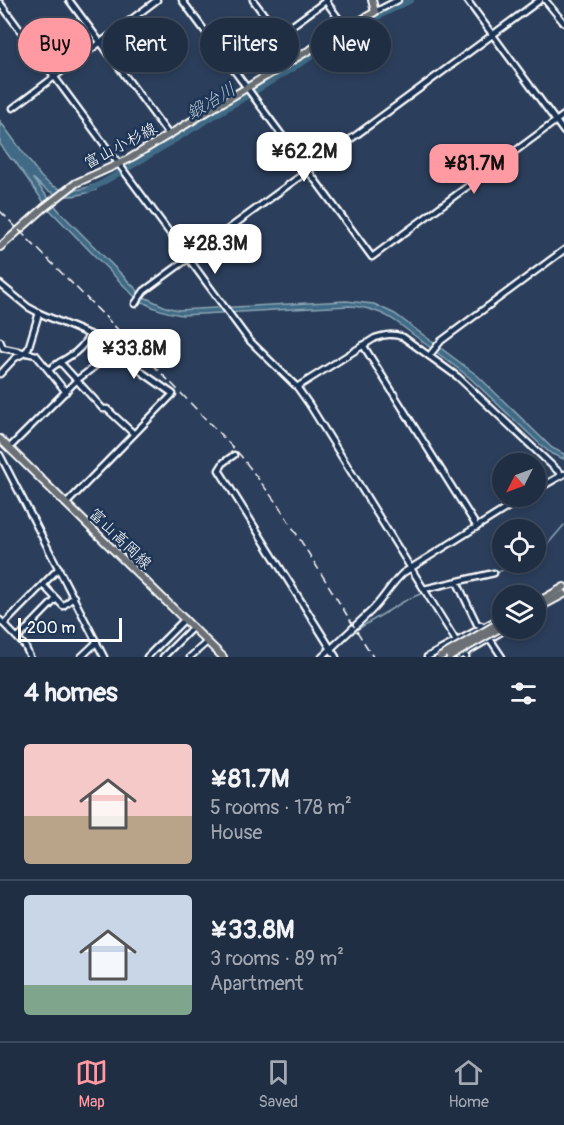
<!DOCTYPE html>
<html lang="en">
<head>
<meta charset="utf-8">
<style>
	:root { --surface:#202e44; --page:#28364b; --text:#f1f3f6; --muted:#a2a8b2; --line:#3d4a5d; --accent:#ff9aa2 }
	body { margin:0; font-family:Pangolin,"Klee One",sans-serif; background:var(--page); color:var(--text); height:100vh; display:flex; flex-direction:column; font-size:22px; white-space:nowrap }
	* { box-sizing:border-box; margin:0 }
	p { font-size:20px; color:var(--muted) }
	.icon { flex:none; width:33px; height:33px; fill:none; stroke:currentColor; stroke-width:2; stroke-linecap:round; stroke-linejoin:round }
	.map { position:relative; height:657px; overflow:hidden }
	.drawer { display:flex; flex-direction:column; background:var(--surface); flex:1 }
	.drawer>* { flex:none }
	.banner { position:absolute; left:18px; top:18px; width:528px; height:54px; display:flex; gap:12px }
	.needle { width:39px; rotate:228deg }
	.buttons { position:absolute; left:492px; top:453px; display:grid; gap:12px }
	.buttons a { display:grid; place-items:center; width:54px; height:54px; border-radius:50%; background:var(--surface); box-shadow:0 3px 9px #0003,0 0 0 2px var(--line); font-size:30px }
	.scale { position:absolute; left:18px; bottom:15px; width:104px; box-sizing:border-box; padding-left:6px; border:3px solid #fff; border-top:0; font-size:16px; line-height:21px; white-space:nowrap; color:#fff; -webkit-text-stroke:4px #1d3557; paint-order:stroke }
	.price { position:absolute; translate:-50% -51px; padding:0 14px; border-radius:12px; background:#fff; color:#222; font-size:20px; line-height:39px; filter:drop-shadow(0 2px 3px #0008) }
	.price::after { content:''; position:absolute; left:50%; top:36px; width:18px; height:14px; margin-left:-9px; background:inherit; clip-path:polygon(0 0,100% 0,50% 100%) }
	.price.selected { background:var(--accent); color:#111 }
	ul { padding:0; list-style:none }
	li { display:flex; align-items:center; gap:18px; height:150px; padding:0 24px }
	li+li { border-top:2px solid var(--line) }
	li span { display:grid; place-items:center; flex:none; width:168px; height:120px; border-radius:6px; color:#555 }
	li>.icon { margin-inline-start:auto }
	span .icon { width:72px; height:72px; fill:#fffc; stroke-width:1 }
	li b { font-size:26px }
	h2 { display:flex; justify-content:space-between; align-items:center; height:72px; padding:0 24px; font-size:26px }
	.chip { padding:0 21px; border-radius:27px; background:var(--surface); box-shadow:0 3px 9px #0003,0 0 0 2px var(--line); font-size:21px; line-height:54px }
	.chip.selected { background:var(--accent); color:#111 }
	.tab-bar { display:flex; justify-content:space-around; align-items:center; height:84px; border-top:2px solid var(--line); background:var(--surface); font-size:16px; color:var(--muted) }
	.tab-bar a { display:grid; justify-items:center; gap:3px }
	.tab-bar .selected { color:var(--accent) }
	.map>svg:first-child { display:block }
	.water { fill:#3f6a85; stroke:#8ca6b6; stroke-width:1.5 }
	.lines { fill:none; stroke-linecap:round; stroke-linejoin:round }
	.stream { stroke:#8ca6b6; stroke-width:1.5 }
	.river { stroke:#3f6a85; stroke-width:6 }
	.minor-casing { stroke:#fff; stroke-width:9 }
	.major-casing { stroke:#fff; stroke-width:10 }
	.minor { stroke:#1d3557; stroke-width:4.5 }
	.major { stroke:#6a7074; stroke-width:6 }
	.rail { stroke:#fff; stroke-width:1.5; stroke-dasharray:9 4.5; stroke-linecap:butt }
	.major-bridge-casing { stroke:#fff; stroke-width:10; stroke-linecap:butt }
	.major-bridge { stroke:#6a7074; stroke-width:6 }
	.labels { text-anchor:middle; stroke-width:5; stroke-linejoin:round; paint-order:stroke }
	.street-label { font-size:16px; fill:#fff; stroke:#1d3557 }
	.water-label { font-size:18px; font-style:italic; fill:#b2c3ce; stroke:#1d3557 }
</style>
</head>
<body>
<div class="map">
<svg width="564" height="657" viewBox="0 0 564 657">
	<rect width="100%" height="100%" fill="#2b3e5b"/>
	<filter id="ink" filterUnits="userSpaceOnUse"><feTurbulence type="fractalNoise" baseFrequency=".0167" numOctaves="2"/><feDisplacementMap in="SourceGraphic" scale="12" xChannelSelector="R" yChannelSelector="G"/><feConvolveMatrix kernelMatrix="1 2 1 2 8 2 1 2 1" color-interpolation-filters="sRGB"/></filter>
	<g filter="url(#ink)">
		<path class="water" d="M0 121 41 177C58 193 73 193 94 185L96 190C71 199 53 200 34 179H33L61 213 144 297 166 307 178 310 346 301 374 304 395 314 478 376 552 448 564 454V459L552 454 543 447 469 377 398 323C383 312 368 307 349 306L182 315C164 313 151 307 136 298L48 208 14 160 11 159 0 144Z"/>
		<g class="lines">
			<g class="stream">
				<polyline points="536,555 541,552 564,525"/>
				<polyline points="494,574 521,562"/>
				<polyline points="428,592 455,584"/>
				<polyline points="358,629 408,599 423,593"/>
			</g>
			<polyline class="river" points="89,190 95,187 135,164 377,17 411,0"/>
			<g class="minor-casing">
				<g id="minor">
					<polyline points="69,0 169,135"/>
					<polyline points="182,0 372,257 564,115"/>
					<polyline points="253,0 296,58"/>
					<polyline points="325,0 353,38"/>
					<polyline points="467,0 564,132"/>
					<polyline points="545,0 564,23"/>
					<polyline points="0,3 248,339 297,387 309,404 466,657"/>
					<polyline points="375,12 398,0"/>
					<polyline points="233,69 327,0"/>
					<polyline points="13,108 157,0"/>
					<polyline points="0,284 28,307 39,313 112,344 143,373 173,394 66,504"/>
					<polyline points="135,304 144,291 540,0"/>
					<polyline points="0,341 3,348 36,355 66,392"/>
					<polyline points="363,345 477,527"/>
					<polyline points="429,356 441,341 564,250"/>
					<polyline points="60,362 103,409 107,409 134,434"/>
					<path d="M49 370C55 364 63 361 70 356 79 351 85 343 90 334"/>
					<polyline points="0,374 15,358 23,354 28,349 39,313"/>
					<path d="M297 387 375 338C386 334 393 334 403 337L458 377 562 475"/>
					<polyline points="9,448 77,380 98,364 112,344"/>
					<polyline points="0,455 104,657"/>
					<polyline points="234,455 224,462 219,470 336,657"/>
					<polyline points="536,490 564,474"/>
					<polyline points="457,582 477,624 481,625 483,628"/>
					<polyline points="43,585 63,606 74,597"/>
					<polyline points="424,589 494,573"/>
					<polyline points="536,613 544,607"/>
					<polyline points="0,620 25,646 30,657"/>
					<polyline points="4,624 59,568"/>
					<polyline points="18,638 56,599"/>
					<polyline points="490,639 502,657"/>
					<polyline points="81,657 97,642"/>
					<polyline points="147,657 185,619"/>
					<polyline points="163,657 193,627"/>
					<polyline points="190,657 207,642"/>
					<path d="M322 657 370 612C383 600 389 586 403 573L526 496"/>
					<polyline points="427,657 502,617"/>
					<polyline points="458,657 508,628"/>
				</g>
			</g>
			<g class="major-casing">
				<g id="major">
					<polyline points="0,247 45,207 76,183 127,160 296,58 375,12 372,0"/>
					<polyline points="0,439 223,657"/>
					<polyline points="536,603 564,587"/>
					<polyline points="536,609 564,594"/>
				</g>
			</g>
			<use href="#minor" class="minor"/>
			<use href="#major" class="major"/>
			<polyline class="rail" points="0,211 178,390 241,456 281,509 373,657"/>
			<g class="major-bridge-casing">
				<g id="major-bridge">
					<polyline points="440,657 502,621"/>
					<polyline points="450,657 502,627"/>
				</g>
			</g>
			<use href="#major-bridge" class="major-bridge"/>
		</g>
	</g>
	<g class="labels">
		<g class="street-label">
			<text transform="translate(120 145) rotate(-28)" y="6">富山小杉線</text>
			<text transform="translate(121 538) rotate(44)" y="6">富山高岡線</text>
		</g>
		<g class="water-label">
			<text transform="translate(211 101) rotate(-31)" y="6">鍛冶川</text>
		</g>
	</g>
</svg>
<div class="buttons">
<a><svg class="needle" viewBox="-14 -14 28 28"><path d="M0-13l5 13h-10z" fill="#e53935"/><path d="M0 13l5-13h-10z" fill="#a2a8b2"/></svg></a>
<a><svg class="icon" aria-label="locate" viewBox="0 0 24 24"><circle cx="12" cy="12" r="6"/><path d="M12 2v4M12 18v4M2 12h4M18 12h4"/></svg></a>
<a><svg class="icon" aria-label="layers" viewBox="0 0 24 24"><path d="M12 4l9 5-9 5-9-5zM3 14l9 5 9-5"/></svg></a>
</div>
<div class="scale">200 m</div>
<b class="price" style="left:304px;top:183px">¥62.2M</b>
<b class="price selected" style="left:474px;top:195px">¥81.7M</b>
<b class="price" style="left:215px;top:275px">¥28.3M</b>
<b class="price" style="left:134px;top:380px">¥33.8M</b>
<div class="banner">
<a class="chip selected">Buy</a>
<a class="chip">Rent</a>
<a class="chip">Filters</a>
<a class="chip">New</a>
</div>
</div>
<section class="drawer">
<h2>4 homes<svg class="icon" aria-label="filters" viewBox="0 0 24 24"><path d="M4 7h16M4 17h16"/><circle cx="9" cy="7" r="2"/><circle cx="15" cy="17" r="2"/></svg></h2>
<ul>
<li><span style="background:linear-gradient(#f6c9c9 60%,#b9a48a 0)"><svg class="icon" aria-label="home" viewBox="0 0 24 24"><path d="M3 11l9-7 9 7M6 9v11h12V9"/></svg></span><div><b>¥81.7M</b><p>5 rooms · 178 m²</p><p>House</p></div></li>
<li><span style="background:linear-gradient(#c9d6e8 75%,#7fa58c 0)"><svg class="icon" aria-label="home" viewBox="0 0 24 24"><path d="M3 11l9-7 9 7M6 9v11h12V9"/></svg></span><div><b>¥33.8M</b><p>3 rooms · 89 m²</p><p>Apartment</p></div></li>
</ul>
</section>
<nav class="tab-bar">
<a class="selected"><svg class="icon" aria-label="map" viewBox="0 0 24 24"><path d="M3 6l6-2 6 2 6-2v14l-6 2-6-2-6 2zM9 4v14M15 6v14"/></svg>Map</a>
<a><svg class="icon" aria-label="saved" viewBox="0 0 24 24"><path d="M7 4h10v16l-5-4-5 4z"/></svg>Saved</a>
<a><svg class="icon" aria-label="home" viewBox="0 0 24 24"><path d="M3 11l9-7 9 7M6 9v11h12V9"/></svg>Home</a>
</nav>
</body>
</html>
